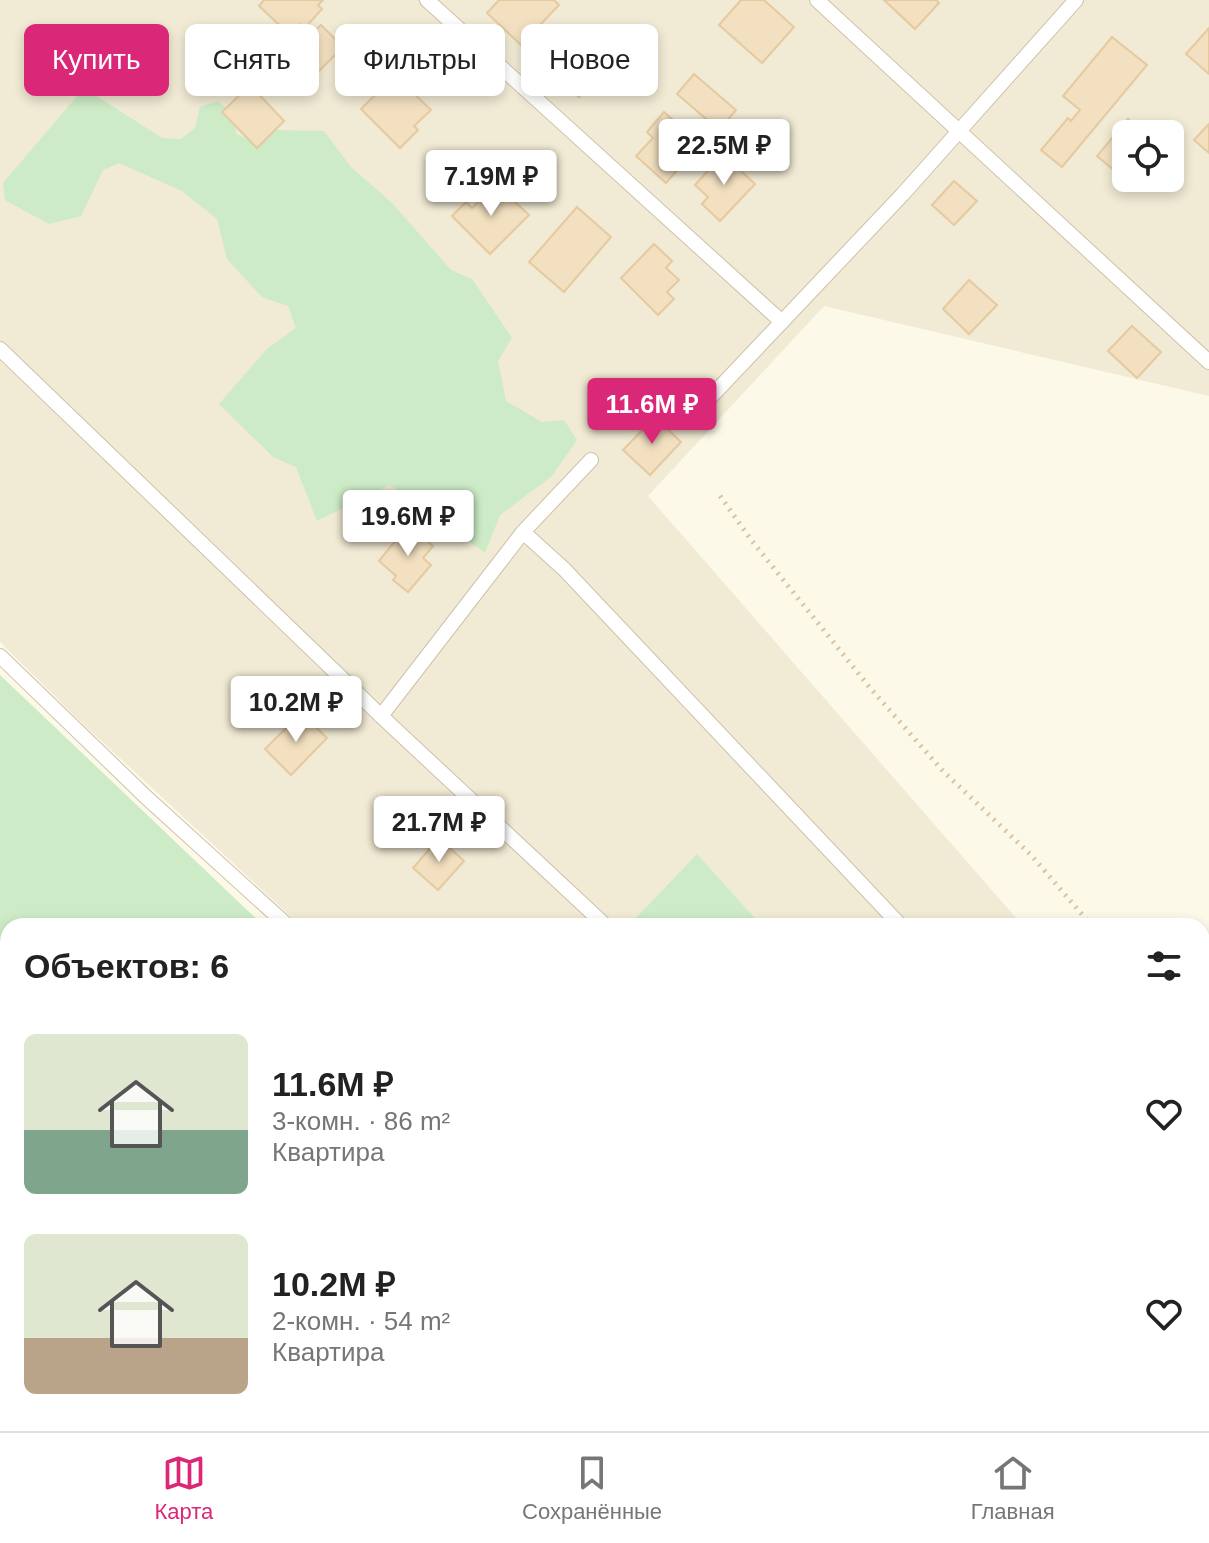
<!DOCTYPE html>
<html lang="ru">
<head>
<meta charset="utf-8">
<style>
	:root { --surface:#fff; --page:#f6f6f6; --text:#222; --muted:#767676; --line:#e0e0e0; --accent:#db2777 }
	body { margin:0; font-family:Helvetica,sans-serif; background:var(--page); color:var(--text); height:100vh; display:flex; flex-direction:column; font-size:30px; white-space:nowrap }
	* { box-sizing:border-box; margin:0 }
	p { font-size:26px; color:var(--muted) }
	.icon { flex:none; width:44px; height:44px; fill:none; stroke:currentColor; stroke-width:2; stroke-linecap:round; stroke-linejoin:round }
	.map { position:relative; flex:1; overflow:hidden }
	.sheet { position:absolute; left:0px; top:918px; width:1210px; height:514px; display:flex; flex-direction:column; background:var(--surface); border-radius:24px 24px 0 0; box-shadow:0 4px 12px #0003 }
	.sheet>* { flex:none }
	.hud { position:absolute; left:24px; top:24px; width:800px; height:72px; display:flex; gap:16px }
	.controls { position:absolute; left:1112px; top:120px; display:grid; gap:16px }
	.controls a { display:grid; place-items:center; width:72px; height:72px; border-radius:12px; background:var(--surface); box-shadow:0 4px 12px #0003; font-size:40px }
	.price { position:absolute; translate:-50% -68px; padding:0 18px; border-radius:8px; background:#fff; color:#222; font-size:26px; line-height:52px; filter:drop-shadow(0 2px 4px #0008) }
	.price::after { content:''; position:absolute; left:50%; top:48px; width:24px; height:18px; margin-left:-12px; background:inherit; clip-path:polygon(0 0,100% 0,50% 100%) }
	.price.active { background:var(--accent); color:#fff }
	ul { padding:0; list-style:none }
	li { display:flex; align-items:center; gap:24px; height:200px; padding:0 24px }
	li span { display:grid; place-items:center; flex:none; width:224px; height:160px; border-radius:12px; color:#555 }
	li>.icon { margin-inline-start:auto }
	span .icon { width:96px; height:96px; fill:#fffc; stroke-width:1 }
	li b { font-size:34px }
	h2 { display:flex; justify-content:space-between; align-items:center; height:96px; padding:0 24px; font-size:34px }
	.chip { padding:0 28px; border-radius:12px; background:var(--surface); box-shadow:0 4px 12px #0003; font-size:28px; line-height:72px }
	.chip.active { background:var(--accent); color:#fff }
	.tab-bar { display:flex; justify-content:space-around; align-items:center; height:112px; border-top:2px solid var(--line); background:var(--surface); font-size:22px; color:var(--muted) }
	.tab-bar a { display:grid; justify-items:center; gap:4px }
	.tab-bar .active { color:var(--accent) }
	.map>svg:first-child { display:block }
	.residential { fill:#f1ead4; fill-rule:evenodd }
	.green { fill:#ccebc6 }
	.building { fill:#f2e0c0; stroke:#e5caa0; stroke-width:2 }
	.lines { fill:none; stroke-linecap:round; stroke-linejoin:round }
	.service-casing { stroke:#cdc2ab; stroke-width:16 }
	.path { stroke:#d8c4a2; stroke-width:5; stroke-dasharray:2 6; stroke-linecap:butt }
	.service { stroke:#fff; stroke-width:14 }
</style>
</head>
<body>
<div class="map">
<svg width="1209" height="1431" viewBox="0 0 1209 1431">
	<rect width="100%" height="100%" fill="#fdf9e8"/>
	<g class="residential">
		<path d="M0 0H1209V396L824 306 648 496 1023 926H762L697 854 628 926H301L83 724 0 642ZM1126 134H1170V178H1126Z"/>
		<polygon points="1202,1139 1209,1147 1209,1431 828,1431 824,1424 1202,1424"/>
	</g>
	<g class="green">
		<polygon points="84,88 162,138 181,139 195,128 200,107 218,101 235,116 236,134 252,140 269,130 324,131 351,167 392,203 451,270 472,279 512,338 498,361 506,401 542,422 564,420 577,440 552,476 500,515 485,553 390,485 317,521 296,467 273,457 219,404 267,349 296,328 288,306 262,297 227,259 217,219 182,191 119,163 103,170 81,216 49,224 5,200 3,183"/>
		<polygon points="0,675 264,926 8,926 8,1424 824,1424 828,1431 0,1431"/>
		<polygon points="697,854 762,926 628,926"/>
	</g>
	<g class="building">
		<polygon points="264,0 323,0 318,5 322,9 305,28 300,24 290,35 259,6"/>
		<polygon points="499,0 554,0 559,5 521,45 487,13"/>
		<polygon points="741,0 764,0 794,27 762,63 719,25"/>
		<polygon points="884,0 936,0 939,3 915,29"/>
		<polygon points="321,25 343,47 315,75 293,53"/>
		<polygon points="1209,28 1209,74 1186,54"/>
		<polygon points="1112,37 1147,65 1062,167 1041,150 1068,118 1071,121 1080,110 1063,96"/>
		<polygon points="576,40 583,46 579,51 603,72 579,97 549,71"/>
		<polygon points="694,74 736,110 719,130 677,94"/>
		<polygon points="395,75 431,110 414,126 418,130 400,148 361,109"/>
		<polygon points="250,85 284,121 257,148 222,112"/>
		<polygon points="664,112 700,144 666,183 636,156 653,138 647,132"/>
		<polygon points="1128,119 1147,134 1126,134 1126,178 1129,178 1127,181 1097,156"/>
		<polygon points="1209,124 1209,153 1194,140"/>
		<polygon points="723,154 755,184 720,221 702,204 708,197 695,185"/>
		<polygon points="954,181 977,201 954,225 932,205"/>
		<polygon points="496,184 529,215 490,254 452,216 466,202 472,208"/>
		<polygon points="577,207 611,237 564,292 529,262"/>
		<polygon points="654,244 672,261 666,268 679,280 667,292 674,299 658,315 621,278"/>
		<polygon points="969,280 997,305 969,334 943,309"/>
		<polygon points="1132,326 1161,352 1137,378 1108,351"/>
		<polygon points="655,417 681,442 650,475 623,450"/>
		<polygon points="408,525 433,546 423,558 431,565 408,592 393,580 396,576 379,561"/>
		<polygon points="301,713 327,738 291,775 265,749"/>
		<polygon points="439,838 464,861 438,890 413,868"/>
	</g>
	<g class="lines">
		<g class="service-casing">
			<g id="service">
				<polyline points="427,0 782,322"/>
				<polyline points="817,0 1209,362"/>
				<polyline points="0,349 381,716 606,926"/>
				<polyline points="706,402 902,195 1076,0"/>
				<polyline points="523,532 564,569 901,926"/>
				<polyline points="0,656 147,798 288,926"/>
				<polyline points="381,716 523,532 591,460"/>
				<polyline points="1202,1275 1209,1283"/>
				<polyline points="1202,1355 1209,1349"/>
				<polyline points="1016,1424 1022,1431"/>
				<polyline points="1112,1431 1120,1424"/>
			</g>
		</g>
		<g class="path">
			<polyline points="720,496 752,541 871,689 942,770 1031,855 1092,926"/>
			<polyline points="1202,1063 1209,1072"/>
		</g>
		<use href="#service" class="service"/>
	</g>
</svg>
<div class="controls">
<a><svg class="icon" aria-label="locate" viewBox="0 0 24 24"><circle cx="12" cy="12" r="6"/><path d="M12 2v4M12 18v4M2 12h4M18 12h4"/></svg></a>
</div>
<b class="price" style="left:724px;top:187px">22.5M ₽</b>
<b class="price" style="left:491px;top:218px">7.19M ₽</b>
<b class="price active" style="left:652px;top:446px">11.6M ₽</b>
<b class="price" style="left:408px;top:558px">19.6M ₽</b>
<b class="price" style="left:296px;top:744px">10.2M ₽</b>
<b class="price" style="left:439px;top:864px">21.7M ₽</b>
<div class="hud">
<a class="chip active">Купить</a>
<a class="chip">Снять</a>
<a class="chip">Фильтры</a>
<a class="chip">Новое</a>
</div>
<section class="sheet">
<h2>Объектов: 6<svg class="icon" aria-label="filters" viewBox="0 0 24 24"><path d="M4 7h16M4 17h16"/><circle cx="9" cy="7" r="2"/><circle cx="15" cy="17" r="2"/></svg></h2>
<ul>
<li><span style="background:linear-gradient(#dfe7d0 60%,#7fa58c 0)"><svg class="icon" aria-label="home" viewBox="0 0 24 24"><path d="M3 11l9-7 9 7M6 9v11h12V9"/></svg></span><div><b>11.6M ₽</b><p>3-комн. · 86 m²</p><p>Квартира</p></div><svg class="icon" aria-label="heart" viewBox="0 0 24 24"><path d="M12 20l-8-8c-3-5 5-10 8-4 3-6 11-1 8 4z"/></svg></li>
<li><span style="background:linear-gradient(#dfe7d0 65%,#b9a48a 0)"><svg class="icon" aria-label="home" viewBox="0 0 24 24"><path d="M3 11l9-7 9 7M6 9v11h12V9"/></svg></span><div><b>10.2M ₽</b><p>2-комн. · 54 m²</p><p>Квартира</p></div><svg class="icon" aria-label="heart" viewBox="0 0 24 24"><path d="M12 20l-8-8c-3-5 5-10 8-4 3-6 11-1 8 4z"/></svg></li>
</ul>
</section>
</div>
<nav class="tab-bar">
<a class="active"><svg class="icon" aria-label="map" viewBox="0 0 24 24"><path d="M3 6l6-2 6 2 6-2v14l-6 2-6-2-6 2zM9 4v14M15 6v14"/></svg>Карта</a>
<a><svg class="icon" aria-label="saved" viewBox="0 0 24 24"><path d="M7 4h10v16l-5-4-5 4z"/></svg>Сохранённые</a>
<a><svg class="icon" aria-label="home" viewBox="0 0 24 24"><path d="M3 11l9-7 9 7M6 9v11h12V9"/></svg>Главная</a>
</nav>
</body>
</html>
